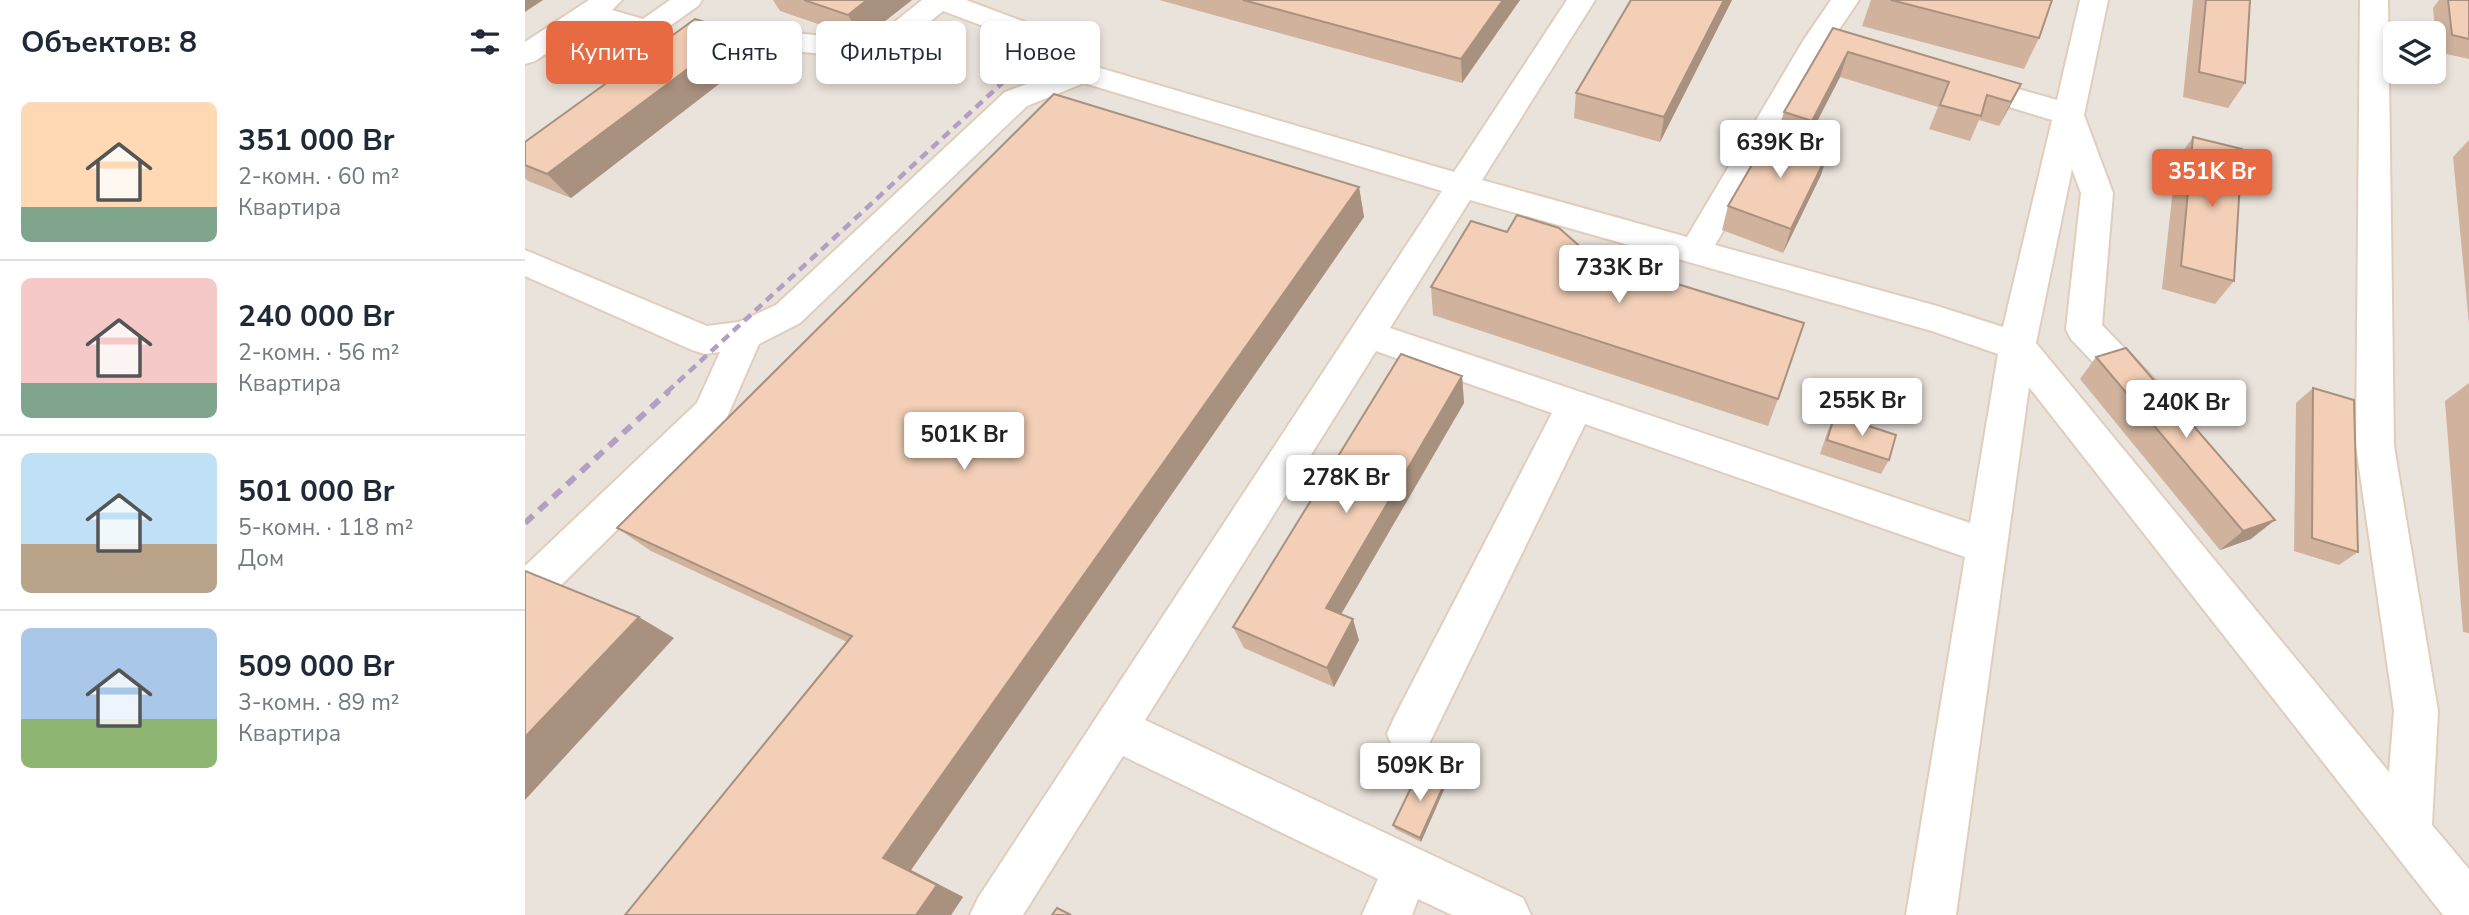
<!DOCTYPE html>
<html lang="ru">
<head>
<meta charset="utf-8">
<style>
	:root { --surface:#fff; --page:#f6f6f7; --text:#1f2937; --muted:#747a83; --line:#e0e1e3; --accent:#e86a42 }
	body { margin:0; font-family:"Nunito Sans",sans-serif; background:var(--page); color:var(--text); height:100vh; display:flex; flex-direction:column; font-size:26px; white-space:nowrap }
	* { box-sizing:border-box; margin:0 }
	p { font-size:23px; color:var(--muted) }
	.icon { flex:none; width:38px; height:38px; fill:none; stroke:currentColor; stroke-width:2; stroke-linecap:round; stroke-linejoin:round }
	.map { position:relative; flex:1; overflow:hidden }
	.drawer { display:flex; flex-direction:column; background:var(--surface); width:525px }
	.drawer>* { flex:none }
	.guide { position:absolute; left:21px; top:21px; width:665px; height:63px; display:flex; gap:14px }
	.fabs { position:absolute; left:1858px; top:21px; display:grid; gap:14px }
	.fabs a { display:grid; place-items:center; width:63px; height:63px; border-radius:10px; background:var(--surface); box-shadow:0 4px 10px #0003; font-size:35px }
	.price { position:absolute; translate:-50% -60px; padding:0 16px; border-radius:7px; background:#fff; color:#222; font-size:23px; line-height:46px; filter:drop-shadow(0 2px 4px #0008) }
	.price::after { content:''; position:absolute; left:50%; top:42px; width:21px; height:16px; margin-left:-10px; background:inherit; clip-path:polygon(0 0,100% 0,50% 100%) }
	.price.selected { background:var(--accent); color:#fff }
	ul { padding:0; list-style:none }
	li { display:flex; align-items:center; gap:21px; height:175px; padding:0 21px }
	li+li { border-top:2px solid var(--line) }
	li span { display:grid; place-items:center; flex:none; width:196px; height:140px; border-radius:10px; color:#555 }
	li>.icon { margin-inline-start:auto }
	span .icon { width:84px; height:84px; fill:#fffc; stroke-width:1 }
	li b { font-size:30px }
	h2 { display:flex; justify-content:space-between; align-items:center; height:84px; padding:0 21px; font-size:30px }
	.tag { padding:0 24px; border-radius:10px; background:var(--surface); box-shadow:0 4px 10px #0003; font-size:24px; line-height:63px }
	.tag.selected { background:var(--accent); color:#fff }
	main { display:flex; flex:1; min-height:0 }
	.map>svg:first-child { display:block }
	.industrial { fill:#eae3db; fill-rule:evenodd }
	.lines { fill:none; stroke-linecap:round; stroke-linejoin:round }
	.minor-casing { stroke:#e0cdbb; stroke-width:4 }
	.minor { fill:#fff; fill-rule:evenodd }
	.rail-far1 { stroke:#b49fc4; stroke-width:4.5; stroke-dasharray:9 6; stroke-linecap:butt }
	.rail { stroke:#b49fc4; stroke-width:6; stroke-dasharray:11 8; stroke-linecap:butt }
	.wall { fill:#d0b29d }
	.shaded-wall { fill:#a9917f }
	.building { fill:#f2cfb6; stroke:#a9917f; stroke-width:2 }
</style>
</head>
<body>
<main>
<section class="drawer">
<h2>Объектов: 8<svg class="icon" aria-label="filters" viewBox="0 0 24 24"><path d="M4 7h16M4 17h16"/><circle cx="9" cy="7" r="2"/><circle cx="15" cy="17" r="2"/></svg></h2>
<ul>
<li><span style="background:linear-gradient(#ffd9b3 75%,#7fa58c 0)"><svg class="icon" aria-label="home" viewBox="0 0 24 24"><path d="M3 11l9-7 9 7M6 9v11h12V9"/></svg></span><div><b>351 000 Br</b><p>2-комн. · 60 m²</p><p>Квартира</p></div></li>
<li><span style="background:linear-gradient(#f6c9c9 75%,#7fa58c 0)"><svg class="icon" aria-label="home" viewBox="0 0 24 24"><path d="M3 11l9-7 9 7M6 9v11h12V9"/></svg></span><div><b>240 000 Br</b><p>2-комн. · 56 m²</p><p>Квартира</p></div></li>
<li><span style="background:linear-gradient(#bfe0f5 65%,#b9a48a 0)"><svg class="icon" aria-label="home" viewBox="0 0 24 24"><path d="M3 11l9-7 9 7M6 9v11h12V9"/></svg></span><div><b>501 000 Br</b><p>5-комн. · 118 m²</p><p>Дом</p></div></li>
<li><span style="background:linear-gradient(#a9c7e8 65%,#8fb573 0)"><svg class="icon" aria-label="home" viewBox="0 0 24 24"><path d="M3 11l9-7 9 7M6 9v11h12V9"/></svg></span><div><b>509 000 Br</b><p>3-комн. · 89 m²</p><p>Квартира</p></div></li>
</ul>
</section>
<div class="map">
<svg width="1944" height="915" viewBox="0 0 1944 915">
	<rect width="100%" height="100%" fill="#fcf1df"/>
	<path class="industrial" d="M0 0H1944V915H0ZM1871 33H1909V72H1871Z"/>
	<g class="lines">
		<g class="minor-casing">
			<g id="minor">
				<polygon points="64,0 97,0 87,10 118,19 145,0 177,0 173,6 132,35 122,38 69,22 10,61 0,64 0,42"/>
				<path d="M397 0H441L516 28 568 66 929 172 1042 0H1070L957 180 1162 237 1278 41 1306 0H1334L1309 37 1360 52 1364 58 1360 64 1350 67 1300 53 1190 245 1412 306 1478 327 1527 120 1428 90 1423 83 1428 76 1438 73 1532 100 1555 0H1583L1559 115 1588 193 1577 325 1631 381 1636 391 1631 401 1618 406 1605 401 1546 339 1541 329 1556 193 1547 169 1511 343 1864 772 1869 711 1831 446 1835 0H1863L1869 446 1913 711 1907 825 1944 869V915H1918L1504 387 1431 915H1381L1440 557 1060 424 901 750 885 756 869 750 862 734 869 718 1027 413 851 351 620 720 998 898 1006 915H927L893 899 887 915H837L853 879 598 756 498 915H445L453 898 917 191 559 83 502 106 275 323 234 344 199 424 15 606 0 612V566L172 403 195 352 180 354 167 350 0 276V250L182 326 214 322 251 305 480 92 536 71 496 40 418 11 362 57 352 60 260 50 250 47 246 41 250 35 260 32 346 41ZM945 200 1407 331 1473 354 1445 523 865 328Z"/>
			</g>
		</g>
		<use href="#minor" class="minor"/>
		<polyline class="rail-far1" points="142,392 500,62"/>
		<polyline class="rail" points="0,523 144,391"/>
	</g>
	<g class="wall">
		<polygon points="248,0 387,0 337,39 255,11"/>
		<polygon points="634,0 995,0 937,83"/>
		<polygon points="1207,0 1135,142 1049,118 1051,93"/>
		<polygon points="1346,0 1527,0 1514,38 1499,69 1337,26"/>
		<polygon points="1668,0 1725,0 1720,83 1703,108 1658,97"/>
		<polygon points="1914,0 1944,0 1944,59 1912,52 1908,8"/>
		<polygon points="1308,28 1496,84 1474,126 1454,120 1445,141 1404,129 1413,107 1315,77 1280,144 1296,175 1258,253 1197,230 1203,206 1252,134 1259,112"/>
		<polygon points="212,32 229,57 46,198 3,181 0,178 0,142"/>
		<polygon points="1668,137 1709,281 1690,304 1637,289 1651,161"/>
		<polygon points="1944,140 1944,324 1928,157"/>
		<polygon points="834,187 839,217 386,870 438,897 426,915 100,915 322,642 126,551 92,528"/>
		<polygon points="1068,258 1253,399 1243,426 908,315 906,287"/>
		<polygon points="1571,357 1726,539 1695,550 1555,379"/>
		<polygon points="937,376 939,403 816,614 834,640 809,687 719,648 708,627"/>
		<polygon points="1944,383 1944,633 1938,632 1920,401"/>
		<polygon points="1788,388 1833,552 1814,565 1769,551 1771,403"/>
		<polygon points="1310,415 1364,460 1356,474 1295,454 1303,430"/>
		<polygon points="921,780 921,785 896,842 870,829 868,825"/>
	</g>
	<g class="shaded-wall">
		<polygon points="0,0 18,0 0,12"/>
		<polygon points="342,0 387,0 337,39 323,15"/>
		<polygon points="978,0 995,0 937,83 936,59"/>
		<polygon points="1199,0 1207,0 1135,142 1139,117"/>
		<polygon points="212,32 229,57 46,198 22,174"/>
		<polygon points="1323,52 1315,77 1280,145 1287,121"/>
		<polygon points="1496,84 1484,108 1474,126 1486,102"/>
		<polygon points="1304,151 1296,175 1258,253 1266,229"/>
		<polygon points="834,187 839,217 386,870 438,897 426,915 391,915 358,858"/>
		<polygon points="937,376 939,403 807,630 801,608"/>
		<polygon points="1750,520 1726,539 1695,550 1718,531"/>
		<polygon points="114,617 149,638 0,800 0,737"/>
		<polygon points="828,619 834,640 809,687 802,668"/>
		<polygon points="921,780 921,785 896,842 895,838"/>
	</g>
	<g class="building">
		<polygon points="279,0 342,0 323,15"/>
		<polygon points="718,0 978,0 936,59"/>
		<polygon points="1106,0 1199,0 1139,117 1051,93"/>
		<polygon points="1366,0 1527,0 1514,38"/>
		<polygon points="1681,0 1725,0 1720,83 1674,72"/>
		<polygon points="1923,0 1944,0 1944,39 1927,35"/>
		<polygon points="170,19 212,32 22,174 0,165 0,142"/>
		<polygon points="1308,28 1496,84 1486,102 1462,95 1456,116 1415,105 1424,82 1323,52 1287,121 1259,112"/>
		<polygon points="529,94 834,187 358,858 412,885 391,915 100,915 327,636 92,528"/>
		<polygon points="1246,132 1304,151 1266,229 1203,206"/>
		<polygon points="1668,137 1717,149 1709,281 1656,266"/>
		<polygon points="992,215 1034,228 1068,258 1279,323 1253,399 906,287 946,221 982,232"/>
		<polygon points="1601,348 1750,520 1718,531 1571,357"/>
		<polygon points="876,354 937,376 801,608 828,619 802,668 708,627"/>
		<polygon points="1788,388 1829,400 1833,552 1787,538"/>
		<polygon points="1310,415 1371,435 1364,460 1302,440"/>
		<polygon points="0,571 114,617 0,737"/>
		<polygon points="895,769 921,780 895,838 868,825"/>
		<polygon points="532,908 546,915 527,915"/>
	</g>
</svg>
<div class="fabs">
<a><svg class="icon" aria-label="layers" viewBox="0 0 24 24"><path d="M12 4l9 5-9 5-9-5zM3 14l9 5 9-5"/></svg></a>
</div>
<b class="price" style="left:1255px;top:180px">639K Br</b>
<b class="price selected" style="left:1687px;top:209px">351K Br</b>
<b class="price" style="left:1094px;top:305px">733K Br</b>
<b class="price" style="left:1337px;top:438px">255K Br</b>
<b class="price" style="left:1661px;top:440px">240K Br</b>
<b class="price" style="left:439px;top:472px">501K Br</b>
<b class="price" style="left:821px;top:515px">278K Br</b>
<b class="price" style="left:895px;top:803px">509K Br</b>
<div class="guide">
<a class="tag selected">Купить</a>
<a class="tag">Снять</a>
<a class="tag">Фильтры</a>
<a class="tag">Новое</a>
</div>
</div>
</main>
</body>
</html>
